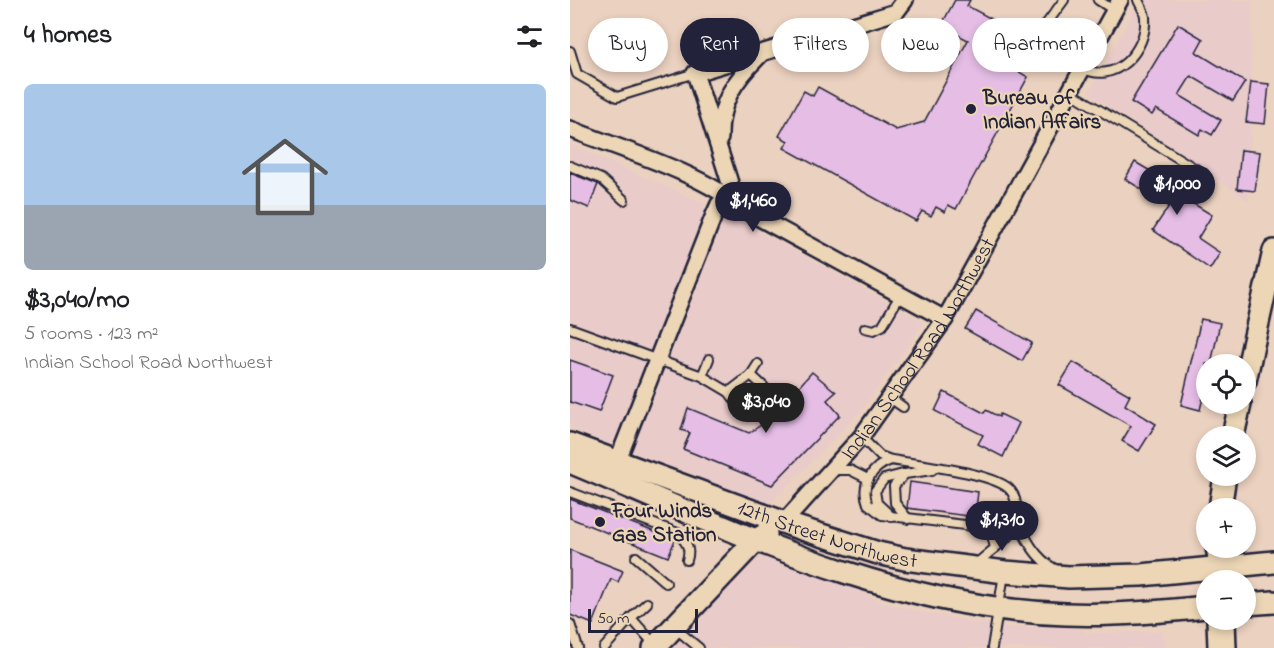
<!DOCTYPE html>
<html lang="en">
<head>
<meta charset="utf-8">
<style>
	:root { --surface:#fff; --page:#f2f2f2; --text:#202124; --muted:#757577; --accent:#22223b }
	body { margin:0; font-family:"Indie Flower",sans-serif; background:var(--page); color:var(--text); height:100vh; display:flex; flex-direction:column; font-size:22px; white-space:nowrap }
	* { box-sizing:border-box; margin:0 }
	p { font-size:20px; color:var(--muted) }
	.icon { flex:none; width:33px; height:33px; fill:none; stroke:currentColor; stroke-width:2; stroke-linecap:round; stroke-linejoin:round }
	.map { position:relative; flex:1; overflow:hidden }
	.sheet { display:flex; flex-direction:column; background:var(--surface); width:570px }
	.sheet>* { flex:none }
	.guide { position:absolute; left:18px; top:18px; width:570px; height:54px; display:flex; gap:12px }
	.controls { position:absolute; left:626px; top:354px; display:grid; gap:12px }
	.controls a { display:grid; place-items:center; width:60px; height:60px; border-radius:50%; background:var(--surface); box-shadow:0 3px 9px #0003; font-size:30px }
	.scale { position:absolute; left:18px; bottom:15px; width:110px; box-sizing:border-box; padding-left:6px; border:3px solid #22223b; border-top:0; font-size:16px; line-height:21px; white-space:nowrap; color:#22223b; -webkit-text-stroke:4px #ecd6b5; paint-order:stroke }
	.price { position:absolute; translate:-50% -51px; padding:0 14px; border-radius:21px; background:var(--accent); color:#fff; font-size:20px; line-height:39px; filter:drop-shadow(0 2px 3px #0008) }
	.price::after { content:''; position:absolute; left:50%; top:36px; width:18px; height:14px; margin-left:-9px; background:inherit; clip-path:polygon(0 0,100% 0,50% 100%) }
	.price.on { background:#222; color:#fff }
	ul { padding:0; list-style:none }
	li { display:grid; align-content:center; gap:12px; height:318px; padding:0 24px }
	li span { display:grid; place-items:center; height:186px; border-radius:9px; color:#555 }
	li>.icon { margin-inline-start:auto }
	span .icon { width:108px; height:108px; fill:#fffc; stroke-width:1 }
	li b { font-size:26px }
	h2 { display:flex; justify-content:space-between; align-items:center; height:72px; padding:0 24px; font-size:26px }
	.chip { padding:0 21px; border-radius:27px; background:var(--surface); box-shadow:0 3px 9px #0003; font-size:21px; line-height:54px }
	.chip.on { background:var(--accent); color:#fff }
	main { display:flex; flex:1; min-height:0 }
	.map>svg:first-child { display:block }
	.built { fill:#e9cbca }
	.building { fill:#e5bde5; stroke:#22223b; stroke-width:1.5 }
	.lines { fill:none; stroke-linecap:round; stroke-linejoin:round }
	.service-casing { stroke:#22223b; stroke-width:12 }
	.minor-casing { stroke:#22223b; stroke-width:20 }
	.secondary-casing { stroke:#22223b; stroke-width:26 }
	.motorway-casing { stroke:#22223b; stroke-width:32 }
	.service { stroke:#ecd6b5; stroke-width:8 }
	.minor { stroke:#ecd6b5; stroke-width:15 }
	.secondary { stroke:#ecd6b5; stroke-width:21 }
	.motorway { stroke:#ecd6b5; stroke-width:27 }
	.poi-dot { fill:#22223b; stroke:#ecd6b5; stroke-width:2 }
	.labels { text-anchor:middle; stroke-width:4.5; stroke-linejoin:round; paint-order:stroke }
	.poi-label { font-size:21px; font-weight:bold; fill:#22223b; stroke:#ecd6b5; text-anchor:start }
	.street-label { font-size:21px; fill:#22223b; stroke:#ecd6b5 }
</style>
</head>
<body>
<main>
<section class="sheet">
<h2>4 homes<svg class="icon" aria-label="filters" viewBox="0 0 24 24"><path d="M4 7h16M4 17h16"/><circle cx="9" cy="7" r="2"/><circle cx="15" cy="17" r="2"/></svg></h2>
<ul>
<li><span style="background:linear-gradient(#a9c7e8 65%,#9aa5b1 0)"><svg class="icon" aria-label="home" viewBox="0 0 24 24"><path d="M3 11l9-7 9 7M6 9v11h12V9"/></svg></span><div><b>$3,040/mo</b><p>5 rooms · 123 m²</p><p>Indian School Road Northwest</p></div></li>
</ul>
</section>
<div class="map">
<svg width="704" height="648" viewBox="0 0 704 648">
	<rect width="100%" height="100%" fill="#ebd1bf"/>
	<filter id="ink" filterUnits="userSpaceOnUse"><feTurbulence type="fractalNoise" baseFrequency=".0167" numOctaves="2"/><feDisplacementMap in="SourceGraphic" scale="12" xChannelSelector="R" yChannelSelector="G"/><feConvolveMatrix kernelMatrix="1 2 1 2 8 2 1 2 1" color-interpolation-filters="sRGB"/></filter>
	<g filter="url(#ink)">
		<g class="built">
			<polygon points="570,0 682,0 679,201 519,93"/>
			<polygon points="0,145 160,215 354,322 290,412 198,505 121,478 0,428"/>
			<polygon points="198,556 278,583 311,603 389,620 440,627 505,627 518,633 592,632 596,648 99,648 188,557"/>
		</g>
		<g class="building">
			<polygon points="385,0 400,0 397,6 437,27 426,47 454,62 449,72 458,77 386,209 378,205 375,212 366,207 361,216 352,211 346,221 214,148 218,141 209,136 234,91 243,96 248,87 326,130 354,122 398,40 371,26"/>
			<polygon points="608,24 633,39 626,52 675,82 663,101 621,76 609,95 651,120 642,135 632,129 629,135 586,109 582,115 561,102"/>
			<polygon points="681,82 699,84 695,124 676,122"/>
			<polygon points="671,150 690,152 685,191 667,189"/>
			<polygon points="565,162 599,182 596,187 642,215 628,238 650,253 640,269 583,230 599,206 555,179"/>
			<polygon points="0,173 28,184 19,208 0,200"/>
			<polygon points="406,311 462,343 452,361 395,329"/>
			<polygon points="631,319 650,323 641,364 636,364 636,385 630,410 611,405"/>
			<polygon points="0,360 43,375 29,412 0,402"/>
			<polygon points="503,362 560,395 555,405 586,424 569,451 552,441 561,426 489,385"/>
			<polygon points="242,372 266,392 257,400 270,415 202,485 113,449 120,433 111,430 118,408 179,433 197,421 188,413 198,403 207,411"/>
			<polygon points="182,387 189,395 179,404 172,398"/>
			<polygon points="374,392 414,413 416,410 429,417 430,414 449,423 433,457 408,444 413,435 365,411"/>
			<polygon points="340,482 408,492 405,517 337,508"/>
			<polygon points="0,499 105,540 98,557 0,518"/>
			<polygon points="0,550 53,571 48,582 41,579 23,624 0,615"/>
		</g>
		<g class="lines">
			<g class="service-casing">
				<g id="service">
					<polyline points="528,0 545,11"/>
					<polyline points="477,23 494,0"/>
					<polyline points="0,51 7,74 47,97 125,73"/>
					<path d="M513 68C544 86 578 50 575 17 575 12 570 5 568 0"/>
					<polyline points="500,92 634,174"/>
					<polyline points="0,166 31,179 54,200"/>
					<polyline points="0,328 132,376 159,392 171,408 179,411 188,406 195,397 194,387 181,375"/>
					<polyline points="295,328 304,330 312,326 331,294"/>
					<polyline points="132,376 139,359"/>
					<polyline points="159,392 181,375 188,364"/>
					<polyline points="320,398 333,407"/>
					<path d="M291 437 310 456 321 460C345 464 428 473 441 491 447 498 446 509 448 518 454 538 466 559 485 569"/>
					<path d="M321 460C302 467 290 484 298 504L312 515 428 529 440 527 449 520"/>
					<polyline points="262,470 280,470 298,479"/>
					<path d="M0 492 108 533C116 542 121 548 117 560"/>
					<polyline points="322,517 307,503 305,491 314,479 333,474"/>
					<polyline points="338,519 325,503 324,486 335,474 362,470"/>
					<polyline points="425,548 442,533 447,524"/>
					<polyline points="66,557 96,583"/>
					<polyline points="407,563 425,548 422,535 417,528"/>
					<polyline points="77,603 61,618 85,645"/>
					<polyline points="0,624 8,648"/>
					<polyline points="105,628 129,648"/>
					<polyline points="34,648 61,618"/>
					<polyline points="422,648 434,574"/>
				</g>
			</g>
			<g class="minor-casing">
				<g id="minor">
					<path d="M0 129C50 149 135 174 173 209L375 319"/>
					<path d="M150 138C149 102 165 80 190 55"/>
					<polyline points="47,462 144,215 149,204 159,196 160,183 125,73 326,12 335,0"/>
					<path id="s1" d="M214 522 291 437 375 319 550 0"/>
				</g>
			</g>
			<g class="secondary-casing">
				<g id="secondary">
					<polyline points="675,381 704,251"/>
					<polyline points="663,436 670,404"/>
					<path id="s2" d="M0 444 226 527 308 553 335 559 435 572 499 577 571 575 704 562"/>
					<path d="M0 462C158 528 321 609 496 614 543 616 589 612 636 607"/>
					<polyline points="650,508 655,476"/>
					<polyline points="647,548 651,566"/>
					<polyline points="675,604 704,602"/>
					<polyline points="84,648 186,540 196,534"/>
				</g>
			</g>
			<g class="motorway-casing">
				<g id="motorway">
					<polyline points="651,580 651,566"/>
					<polyline points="651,620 652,648"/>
				</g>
			</g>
			<use href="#service" class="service"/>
			<use href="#minor" class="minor"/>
			<use href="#secondary" class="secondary"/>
			<use href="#motorway" class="motorway"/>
		</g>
	</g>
	<g class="poi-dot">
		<circle cx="401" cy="109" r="6"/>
		<circle cx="30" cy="522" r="6"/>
	</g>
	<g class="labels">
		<g class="poi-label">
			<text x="413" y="104">Bureau of<tspan x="413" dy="24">Indian Affairs</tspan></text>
			<text x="42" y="517">Four Winds<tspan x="42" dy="24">Gas Station</tspan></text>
		</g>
		<g class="street-label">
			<text dy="7" stroke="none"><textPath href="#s1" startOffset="220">Indian School Road Northwest</textPath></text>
			<text dy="7" stroke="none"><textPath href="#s2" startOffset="273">12th Street Northwest</textPath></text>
		</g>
	</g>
</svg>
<div class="controls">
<a><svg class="icon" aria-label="locate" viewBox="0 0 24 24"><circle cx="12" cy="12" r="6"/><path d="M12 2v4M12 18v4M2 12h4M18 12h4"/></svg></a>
<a><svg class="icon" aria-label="layers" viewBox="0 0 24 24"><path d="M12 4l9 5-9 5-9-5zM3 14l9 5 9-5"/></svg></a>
<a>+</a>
<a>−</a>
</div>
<div class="scale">50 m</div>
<b class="price" style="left:607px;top:216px">$1,000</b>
<b class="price" style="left:183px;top:233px">$1,460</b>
<b class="price on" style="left:196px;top:434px">$3,040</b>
<b class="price" style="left:432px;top:552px">$1,310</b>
<div class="guide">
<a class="chip">Buy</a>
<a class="chip on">Rent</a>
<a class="chip">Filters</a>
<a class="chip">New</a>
<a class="chip">Apartment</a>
</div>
</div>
</main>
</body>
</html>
